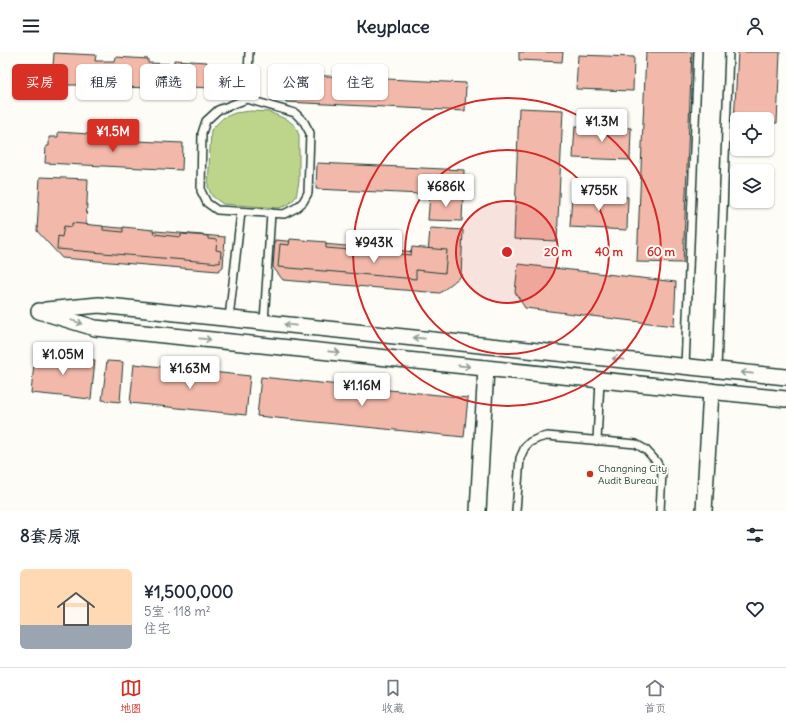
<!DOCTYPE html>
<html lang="zh">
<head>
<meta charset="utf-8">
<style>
	:root { --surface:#fff; --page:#f6f6f7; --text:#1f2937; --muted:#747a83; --line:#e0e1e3; --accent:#d93025 }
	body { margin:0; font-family:Delius,"LXGW WenKai TC",sans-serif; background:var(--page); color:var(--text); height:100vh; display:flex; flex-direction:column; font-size:15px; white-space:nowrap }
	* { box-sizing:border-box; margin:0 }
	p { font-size:13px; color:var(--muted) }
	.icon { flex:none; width:22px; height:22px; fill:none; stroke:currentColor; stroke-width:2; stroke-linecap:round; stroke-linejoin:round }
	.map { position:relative; height:459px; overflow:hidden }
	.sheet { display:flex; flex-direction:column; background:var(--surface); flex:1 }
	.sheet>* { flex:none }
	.top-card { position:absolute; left:12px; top:12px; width:400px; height:36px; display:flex; gap:8px }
	.tools { position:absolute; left:730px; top:60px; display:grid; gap:8px }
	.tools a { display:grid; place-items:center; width:44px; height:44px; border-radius:6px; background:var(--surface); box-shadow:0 1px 3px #0004; font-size:20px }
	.price { position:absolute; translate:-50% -34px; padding:0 9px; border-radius:4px; background:#fff; color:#222; font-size:13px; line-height:26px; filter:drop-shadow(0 1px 2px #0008) }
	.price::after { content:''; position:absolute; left:50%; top:24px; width:12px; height:9px; margin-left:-6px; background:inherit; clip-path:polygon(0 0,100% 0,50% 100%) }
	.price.active { background:var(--accent); color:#fff }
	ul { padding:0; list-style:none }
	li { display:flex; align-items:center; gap:12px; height:100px; padding:0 20px }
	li+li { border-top:1px solid var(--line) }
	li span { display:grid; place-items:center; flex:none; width:112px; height:80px; border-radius:6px; color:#555 }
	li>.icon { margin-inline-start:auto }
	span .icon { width:48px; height:48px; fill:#fffc; stroke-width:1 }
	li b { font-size:17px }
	h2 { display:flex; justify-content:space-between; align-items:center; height:48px; padding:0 20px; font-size:17px }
	.pill { padding:0 14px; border-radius:6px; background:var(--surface); box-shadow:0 1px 3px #0004; font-size:14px; line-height:36px }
	.pill.active { background:var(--accent); color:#fff }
	header { display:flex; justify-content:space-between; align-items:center; height:52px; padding:0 20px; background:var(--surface); font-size:18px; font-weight:700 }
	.tab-bar { display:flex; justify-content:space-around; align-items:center; height:56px; border-top:1px solid var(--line); background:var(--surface); font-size:11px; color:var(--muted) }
	.tab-bar a { display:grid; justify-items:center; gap:2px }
	.tab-bar .active { color:var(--accent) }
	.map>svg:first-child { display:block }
	.green { fill:#bdd58b; stroke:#6e8960 }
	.building { fill:#f2b9aa; stroke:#1f3d34 }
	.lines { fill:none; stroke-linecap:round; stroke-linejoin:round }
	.service-casing { stroke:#1f3d34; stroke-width:10 }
	.minor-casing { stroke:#1f3d34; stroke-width:18 }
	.service { stroke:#fdfcf7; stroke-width:7 }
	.minor { stroke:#fdfcf7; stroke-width:15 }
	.oneway { stroke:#8e9c96 }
	.ring { fill:none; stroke:#d62828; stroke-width:2 }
	.poi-dot { fill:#c8321e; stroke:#fdfcf7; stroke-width:1.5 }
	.labels { text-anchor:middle; stroke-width:4; stroke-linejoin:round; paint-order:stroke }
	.poi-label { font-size:10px; fill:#1f3d34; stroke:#fdfcf7; text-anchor:start }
	.centre { fill:#d62828; stroke:#fdfcf7; stroke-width:2 }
	.ring-label { font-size:12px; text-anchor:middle; font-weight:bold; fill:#d62828; stroke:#fdfcf7; stroke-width:4; stroke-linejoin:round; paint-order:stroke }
</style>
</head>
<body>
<header><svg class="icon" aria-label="menu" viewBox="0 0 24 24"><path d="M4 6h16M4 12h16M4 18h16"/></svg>Keyplace<svg class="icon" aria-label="person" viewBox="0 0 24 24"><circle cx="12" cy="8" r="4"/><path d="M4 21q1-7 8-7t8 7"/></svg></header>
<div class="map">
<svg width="786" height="459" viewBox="0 0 786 459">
	<rect width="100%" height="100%" fill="#fdfcf7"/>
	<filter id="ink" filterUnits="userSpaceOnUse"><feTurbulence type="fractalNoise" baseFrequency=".025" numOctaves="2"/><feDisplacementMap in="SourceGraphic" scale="8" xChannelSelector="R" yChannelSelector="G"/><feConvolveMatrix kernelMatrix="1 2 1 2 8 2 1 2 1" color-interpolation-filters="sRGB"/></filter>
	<g filter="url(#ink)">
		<polygon class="green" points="251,59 269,60 288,68 295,74 299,83 299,129 296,145 288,153 279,156 223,152 212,144 208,135 211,78 223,66 235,61"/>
		<g class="building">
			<polygon points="519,0 563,0 562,10 519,8"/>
			<polygon points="646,0 692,0 683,211 637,210"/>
			<polygon points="738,0 780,0 777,71 767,71 767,67 737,67 737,69 734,69"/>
			<polygon points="54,1 96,3 95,9 114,9 115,5 148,7 148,11 174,12 174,8 207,10 207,14 224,15 223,30 211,30 211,36 150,33 150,36 123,35 123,32 88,30 88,33 65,33 66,29 50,28 50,14 53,14"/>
			<polygon points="578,3 634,5 633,39 576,37"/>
			<polygon points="288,22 466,31 465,59 286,50"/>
			<polygon points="519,56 563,58 557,189 514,187"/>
			<polygon points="575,74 631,76 630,108 573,106"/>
			<polygon points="58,80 89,82 89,87 183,91 182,118 45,111 46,94 49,94 49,85 58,85"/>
			<polygon points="317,111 464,118 463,144 316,137"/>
			<polygon points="40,125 88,127 86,173 225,185 223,215 218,219 62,206 37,179"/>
			<polygon points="430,142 463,144 462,169 428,168"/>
			<polygon points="572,142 628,145 627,178 570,175"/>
			<polygon points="72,171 103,174 103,178 123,180 123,175 154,178 153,182 181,185 181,182 208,184 208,187 217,188 216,198 221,199 220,211 57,197 58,184 62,185 64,174 72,175"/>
			<polygon points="430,176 463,178 461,224 440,241 283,228 273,215 275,188 428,201"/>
			<polygon points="290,187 326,190 326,196 411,203 412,195 447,198 445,221 416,218 416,227 278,215 280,192 289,193"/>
			<polygon points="518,212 676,230 674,274 525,256 515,240"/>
			<polygon points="35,302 95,308 91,347 31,341"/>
			<polygon points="107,309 123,310 120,350 102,348"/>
			<polygon points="134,312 250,324 246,363 130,351"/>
			<polygon points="261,325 468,346 464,385 257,364"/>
		</g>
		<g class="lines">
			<g class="service-casing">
				<g id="service">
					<polygon points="247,47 295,61 304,70 310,81 308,141 303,150 296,156 284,162 217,158 207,151 201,139 202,81 206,69 218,58"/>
					<polyline points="247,47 249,0"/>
					<polyline points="229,266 241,160"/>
					<polyline points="264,270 271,161"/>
					<polyline points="685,314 698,0"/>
					<polyline points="717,317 729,0"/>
					<polyline points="597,389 600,328"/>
					<polyline points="516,459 520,406 525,395 530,390 539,386 547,384 636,392 646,398 656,409 662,420 660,459"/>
				</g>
			</g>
			<g class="minor-casing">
				<g id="minor">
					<polyline points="46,258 99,253 786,325"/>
					<polyline points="39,259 95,276 786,347"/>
					<polyline points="478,459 486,316"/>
					<polyline points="704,459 711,339"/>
				</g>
			</g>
			<use href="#service" class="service"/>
			<use href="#minor" class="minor"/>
		</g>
		<defs><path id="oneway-shaft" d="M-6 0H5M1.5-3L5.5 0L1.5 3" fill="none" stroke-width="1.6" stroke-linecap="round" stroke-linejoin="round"/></defs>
		<g class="oneway">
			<use href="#oneway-shaft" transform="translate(77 270) rotate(17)"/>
			<use href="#oneway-shaft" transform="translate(290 273) rotate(-174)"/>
			<use href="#oneway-shaft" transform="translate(419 286) rotate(-174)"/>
			<use href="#oneway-shaft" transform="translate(205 287) rotate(6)"/>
			<use href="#oneway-shaft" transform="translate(334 300) rotate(6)"/>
			<use href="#oneway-shaft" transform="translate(618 307) rotate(-174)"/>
			<use href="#oneway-shaft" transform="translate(464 314) rotate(6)"/>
			<use href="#oneway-shaft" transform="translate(747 321) rotate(-174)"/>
		</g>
	</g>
	<circle cx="507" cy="200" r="51" fill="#d62828" fill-opacity=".12"/>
	<g class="ring">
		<circle cx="507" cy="200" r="51"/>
		<circle cx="507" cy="200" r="102"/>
		<circle cx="507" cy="200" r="154"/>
	</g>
	<circle class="poi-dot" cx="590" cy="422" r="4"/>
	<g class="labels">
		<g class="poi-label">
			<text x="598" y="420">Changning City<tspan x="598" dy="12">Audit Bureau</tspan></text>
		</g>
	</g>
	<circle cx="507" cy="200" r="6" class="centre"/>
	<g class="ring-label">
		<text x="558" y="204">20 m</text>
		<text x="609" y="204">40 m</text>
		<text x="661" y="204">60 m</text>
	</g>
</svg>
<div class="tools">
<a><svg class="icon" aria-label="locate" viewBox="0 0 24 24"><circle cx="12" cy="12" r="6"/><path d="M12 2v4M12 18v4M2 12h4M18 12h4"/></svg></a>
<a><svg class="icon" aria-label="layers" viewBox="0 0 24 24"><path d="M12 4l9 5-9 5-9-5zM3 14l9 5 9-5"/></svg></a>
</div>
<b class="price" style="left:602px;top:91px">¥1.3M</b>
<b class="price active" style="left:113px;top:101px">¥1.5M</b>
<b class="price" style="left:446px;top:156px">¥686K</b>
<b class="price" style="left:599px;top:160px">¥755K</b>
<b class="price" style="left:374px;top:212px">¥943K</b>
<b class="price" style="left:63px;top:324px">¥1.05M</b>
<b class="price" style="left:190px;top:338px">¥1.63M</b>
<b class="price" style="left:362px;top:355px">¥1.16M</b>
<div class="top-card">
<a class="pill active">买房</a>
<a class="pill">租房</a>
<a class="pill">筛选</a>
<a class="pill">新上</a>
<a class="pill">公寓</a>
<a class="pill">住宅</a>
</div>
</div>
<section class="sheet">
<h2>8套房源<svg class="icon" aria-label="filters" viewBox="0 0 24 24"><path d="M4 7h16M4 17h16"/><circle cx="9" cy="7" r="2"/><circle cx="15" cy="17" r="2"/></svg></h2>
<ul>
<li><span style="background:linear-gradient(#ffd9b3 70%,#9aa5b1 0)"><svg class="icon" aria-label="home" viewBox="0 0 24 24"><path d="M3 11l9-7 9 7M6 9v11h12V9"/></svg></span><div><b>¥1,500,000</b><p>5室 · 118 m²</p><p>住宅</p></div><svg class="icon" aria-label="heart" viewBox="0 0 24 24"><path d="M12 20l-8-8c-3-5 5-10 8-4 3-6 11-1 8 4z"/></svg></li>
</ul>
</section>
<nav class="tab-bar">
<a class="active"><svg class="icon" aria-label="map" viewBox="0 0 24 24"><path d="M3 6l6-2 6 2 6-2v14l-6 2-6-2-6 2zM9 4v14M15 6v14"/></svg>地图</a>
<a><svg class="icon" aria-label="saved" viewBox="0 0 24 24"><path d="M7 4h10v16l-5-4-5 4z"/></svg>收藏</a>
<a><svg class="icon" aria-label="home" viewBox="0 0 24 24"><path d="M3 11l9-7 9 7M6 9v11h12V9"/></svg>首页</a>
</nav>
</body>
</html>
